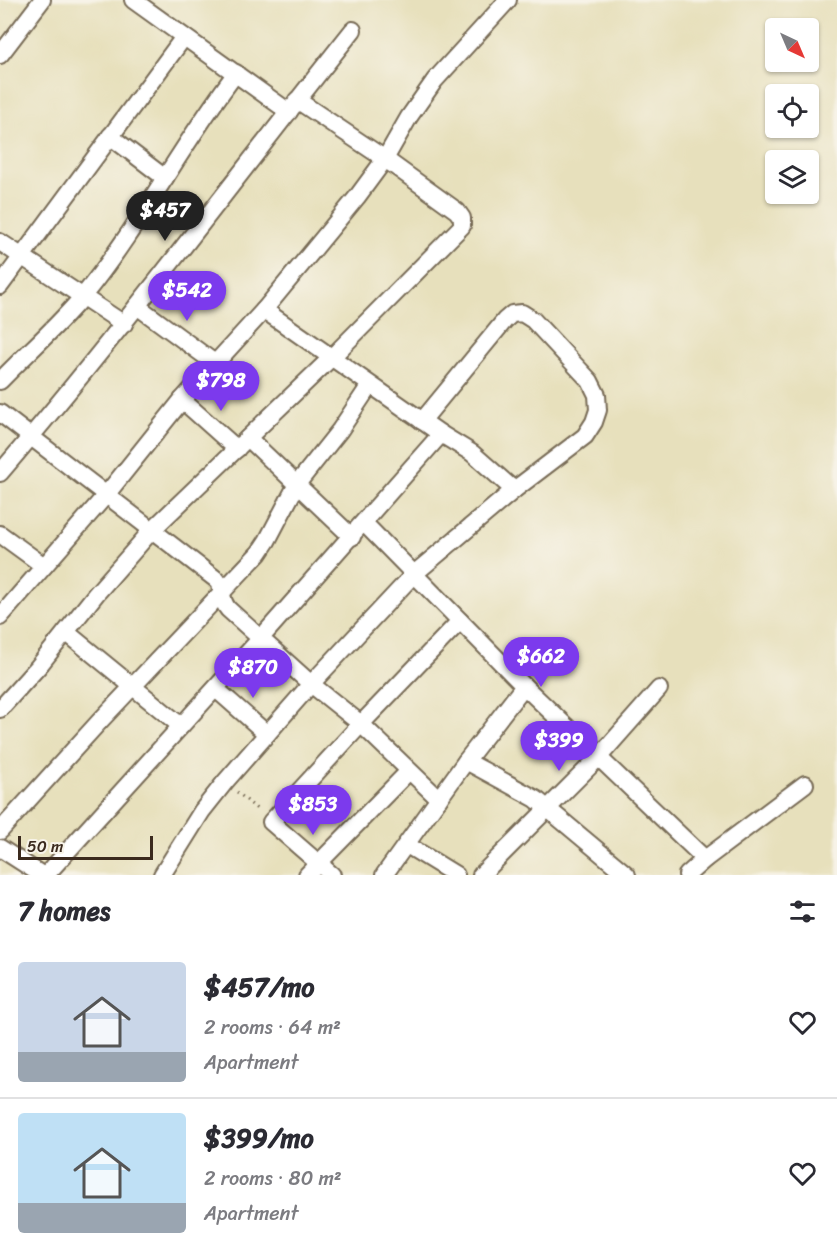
<!DOCTYPE html>
<html lang="en">
<head>
<meta charset="utf-8">
<style>
	:root { --surface:#fff; --page:#f7f7f7; --text:#2b2b33; --muted:#7c7c81; --line:#e1e1e2; --accent:#7c3aed }
	body { margin:0; font-family:Sriracha,sans-serif; background:var(--page); color:var(--text); height:100vh; display:flex; flex-direction:column; font-size:22px; white-space:nowrap }
	* { box-sizing:border-box; margin:0 }
	p { font-size:20px; color:var(--muted) }
	.icon { flex:none; width:33px; height:33px; fill:none; stroke:currentColor; stroke-width:2; stroke-linecap:round; stroke-linejoin:round }
	.map { position:relative; height:875px; overflow:hidden }
	.side { display:flex; flex-direction:column; background:var(--surface); flex:1 }
	.side>* { flex:none }
	.needle { width:39px; rotate:136deg }
	.fabs { position:absolute; left:765px; top:18px; display:grid; gap:12px }
	.fabs a { display:grid; place-items:center; width:54px; height:54px; border-radius:6px; background:var(--surface); box-shadow:0 2px 4px #0004; font-size:30px }
	.scale { position:absolute; left:18px; bottom:15px; width:135px; box-sizing:border-box; padding-left:6px; border:3px solid #3b2a1e; border-top:0; font-size:16px; line-height:21px; white-space:nowrap; color:#3b2a1e; -webkit-text-stroke:4px #f7f3e8; paint-order:stroke }
	.price { position:absolute; translate:-50% -51px; padding:0 14px; border-radius:21px; background:var(--accent); color:#fff; font-size:20px; line-height:39px; filter:drop-shadow(0 2px 3px #0008) }
	.price::after { content:''; position:absolute; left:50%; top:36px; width:18px; height:14px; margin-left:-9px; background:inherit; clip-path:polygon(0 0,100% 0,50% 100%) }
	.price.selected { background:#222; color:#fff }
	ul { padding:0; list-style:none }
	li { display:flex; align-items:center; gap:18px; height:150px; padding:0 18px }
	li+li { border-top:2px solid var(--line) }
	li span { display:grid; place-items:center; flex:none; width:168px; height:120px; border-radius:6px; color:#555 }
	li>.icon { margin-inline-start:auto }
	span .icon { width:72px; height:72px; fill:#fffc; stroke-width:1 }
	li b { font-size:26px }
	h2 { display:flex; justify-content:space-between; align-items:center; height:72px; padding:0 18px; font-size:26px }
	.map>svg:first-child { display:block }
	.lines { fill:none; stroke-linecap:round; stroke-linejoin:round }
	.street-casing { stroke:#776a55; stroke-width:20 }
	.path { stroke:#776a55; stroke-width:3; stroke-dasharray:1.5 4.5; stroke-linecap:butt }
	.street { stroke:#fff; stroke-width:16 }
</style>
</head>
<body>
<div class="map">
<svg width="837" height="875" viewBox="0 0 837 875">
	<rect width="100%" height="100%" fill="#f7f3e8"/>
	<filter id="ink" filterUnits="userSpaceOnUse"><feTurbulence type="fractalNoise" baseFrequency=".0167" numOctaves="2"/><feDisplacementMap in="SourceGraphic" scale="12" xChannelSelector="R" yChannelSelector="G"/><feConvolveMatrix kernelMatrix="1 2 1 2 8 2 1 2 1" color-interpolation-filters="sRGB"/></filter>
	<filter id="wash" filterUnits="userSpaceOnUse"><feTurbulence type="fractalNoise" baseFrequency=".008" numOctaves="4" result="noise"/><feDisplacementMap in="SourceGraphic" scale="24" xChannelSelector="R" yChannelSelector="G"/><feGaussianBlur stdDeviation="1.35" result="paint"/><feColorMatrix in="noise" values="0 0 0 0 0 0 0 0 0 0 0 0 0 0 0 0 0 1.4 0 .05"/><feComposite in="paint" operator="in"/></filter>
	<g filter="url(#wash)">
		<rect width="100%" height="100%" fill="#e7e0bc"/>
	</g>
	<g filter="url(#ink)">
		<g class="lines">
			<g class="street-casing">
				<g id="street">
					<polyline points="133,0 289,112"/>
					<polyline points="0,55 42,0"/>
					<polyline points="110,136 165,178"/>
					<polyline points="0,242 124,324"/>
					<polyline points="0,286 184,37"/>
					<polyline points="137,306 216,364"/>
					<path d="M0 381C27 353 58 326 83 296 140 226 181 145 236 73"/>
					<polyline points="182,400 237,449"/>
					<path d="M0 413 217 580C226 591 218 597 228 609L311 684 361 724 439 799"/>
					<polyline points="441,434 472,453 514,490"/>
					<polyline points="248,438 352,537"/>
					<path d="M0 473C123 330 235 178 353 30"/>
					<polyline points="364,523 524,686 466,761 384,875"/>
					<polyline points="0,534 44,566"/>
					<polyline points="0,617 106,495 182,400 264,310 357,197 385,159 409,117 435,80 508,0"/>
					<polyline points="66,632 181,726"/>
					<polyline points="524,686 705,859"/>
					<polyline points="216,689 267,734"/>
					<polyline points="0,709 38,667 96,594 152,530 331,358 462,226 462,218 457,211 385,159 297,100"/>
					<polyline points="466,761 536,799 627,875"/>
					<polyline points="0,831 99,722 259,553 267,541 297,484 340,430 370,385"/>
					<polyline points="407,845 456,875"/>
					<polyline points="0,848 42,875"/>
					<polyline points="46,875 260,639 441,434 264,310"/>
					<polyline points="162,875 202,811 225,782 311,684 414,574 514,490 585,436 594,422 598,410 597,395 590,381 533,320 522,313 512,314 505,320 422,421"/>
					<polyline points="307,875 409,771"/>
					<polyline points="332,875 271,822 361,724 460,621"/>
					<polyline points="481,875 598,758 659,689"/>
					<polyline points="687,875 705,859 805,784"/>
				</g>
			</g>
			<polyline class="path" points="237,792 259,811"/>
			<use href="#street" class="street"/>
		</g>
	</g>
</svg>
<div class="fabs">
<a><svg class="needle" viewBox="-14 -14 28 28"><path d="M0-13l5 13h-10z" fill="#e53935"/><path d="M0 13l5-13h-10z" fill="#7c7c81"/></svg></a>
<a><svg class="icon" aria-label="locate" viewBox="0 0 24 24"><circle cx="12" cy="12" r="6"/><path d="M12 2v4M12 18v4M2 12h4M18 12h4"/></svg></a>
<a><svg class="icon" aria-label="layers" viewBox="0 0 24 24"><path d="M12 4l9 5-9 5-9-5zM3 14l9 5 9-5"/></svg></a>
</div>
<div class="scale">50 m</div>
<b class="price selected" style="left:165px;top:242px">$457</b>
<b class="price" style="left:187px;top:322px">$542</b>
<b class="price" style="left:221px;top:412px">$798</b>
<b class="price" style="left:541px;top:688px">$662</b>
<b class="price" style="left:253px;top:699px">$870</b>
<b class="price" style="left:559px;top:772px">$399</b>
<b class="price" style="left:313px;top:836px">$853</b>
</div>
<section class="side">
<h2>7 homes<svg class="icon" aria-label="filters" viewBox="0 0 24 24"><path d="M4 7h16M4 17h16"/><circle cx="9" cy="7" r="2"/><circle cx="15" cy="17" r="2"/></svg></h2>
<ul>
<li><span style="background:linear-gradient(#c9d6e8 75%,#9aa5b1 0)"><svg class="icon" aria-label="home" viewBox="0 0 24 24"><path d="M3 11l9-7 9 7M6 9v11h12V9"/></svg></span><div><b>$457/mo</b><p>2 rooms · 64 m²</p><p>Apartment</p></div><svg class="icon" aria-label="heart" viewBox="0 0 24 24"><path d="M12 20l-8-8c-3-5 5-10 8-4 3-6 11-1 8 4z"/></svg></li>
<li><span style="background:linear-gradient(#bfe0f5 75%,#9aa5b1 0)"><svg class="icon" aria-label="home" viewBox="0 0 24 24"><path d="M3 11l9-7 9 7M6 9v11h12V9"/></svg></span><div><b>$399/mo</b><p>2 rooms · 80 m²</p><p>Apartment</p></div><svg class="icon" aria-label="heart" viewBox="0 0 24 24"><path d="M12 20l-8-8c-3-5 5-10 8-4 3-6 11-1 8 4z"/></svg></li>
</ul>
</section>
</body>
</html>
